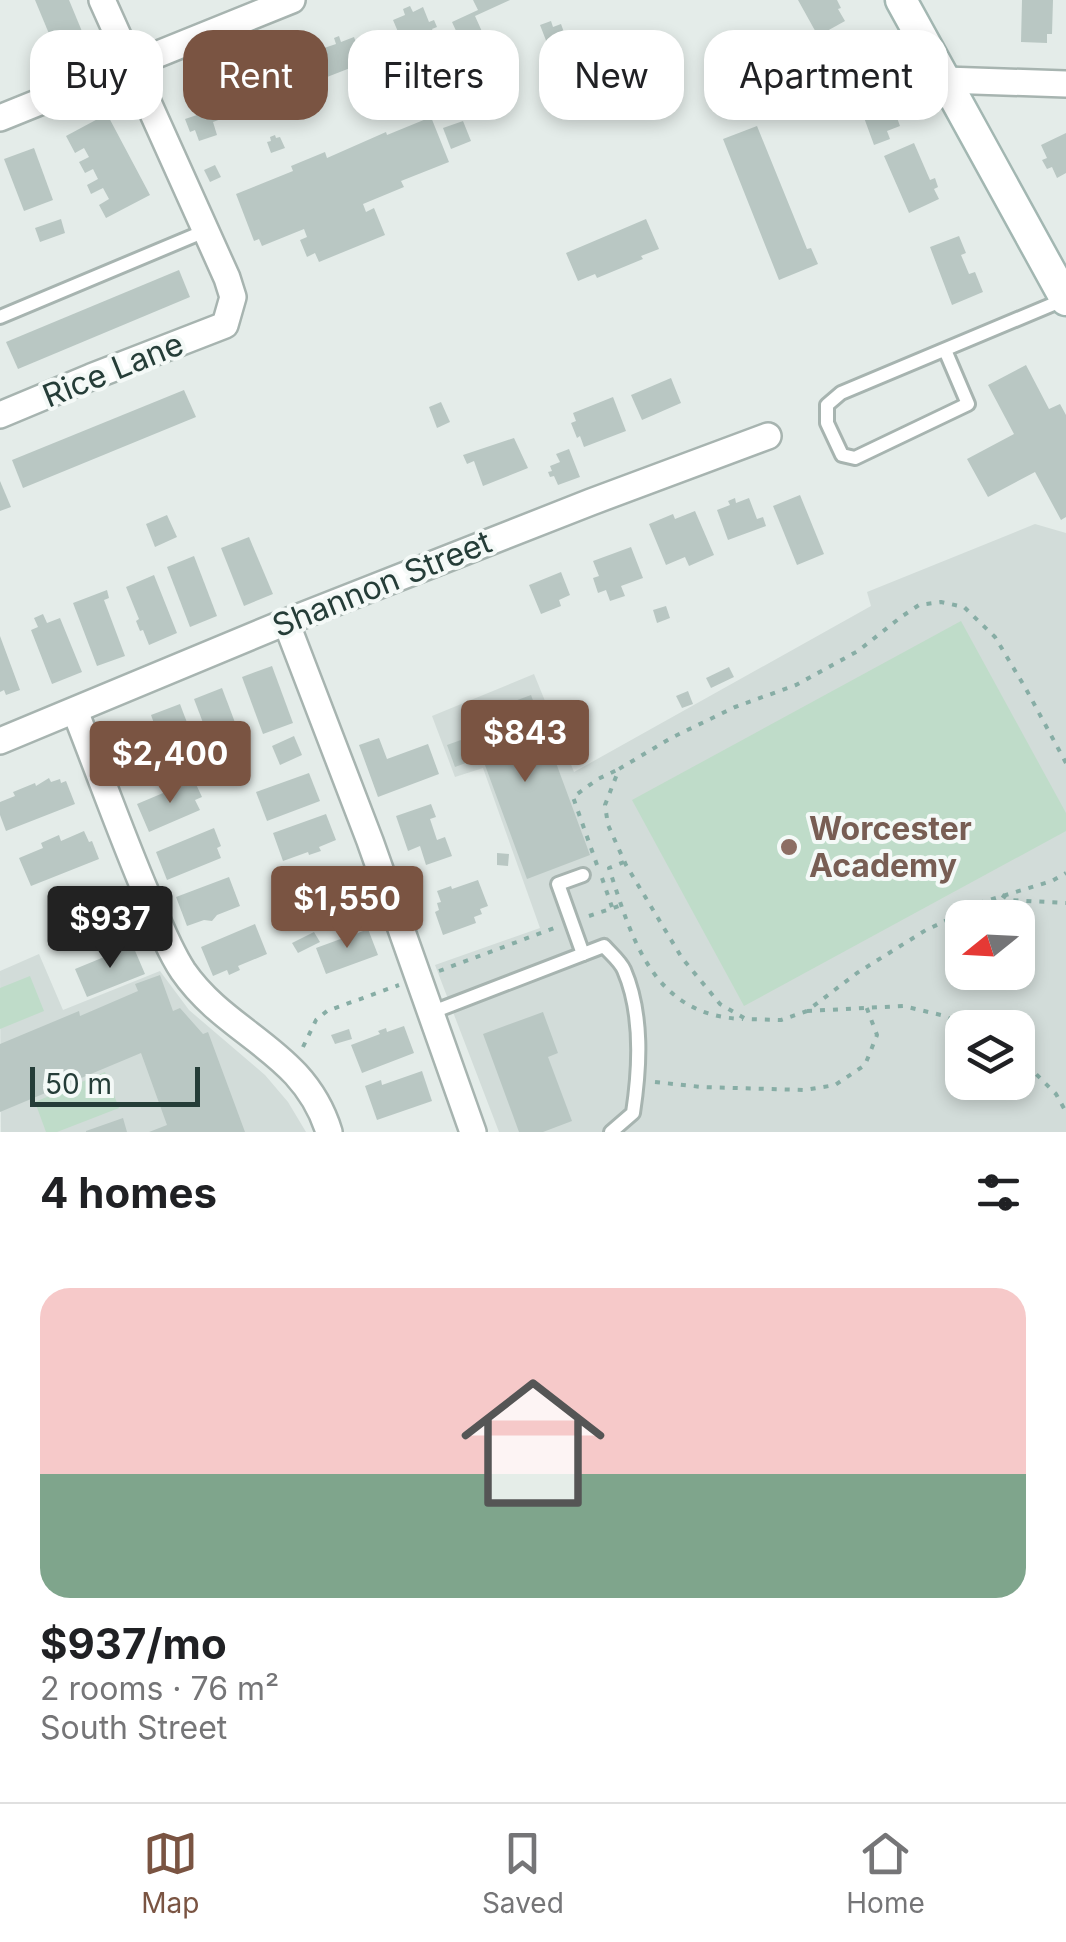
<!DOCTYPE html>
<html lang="en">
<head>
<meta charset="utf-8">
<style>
	:root { --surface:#fff; --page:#f2f2f2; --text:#202124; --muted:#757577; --line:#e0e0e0; --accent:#7a5442 }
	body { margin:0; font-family:Inter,sans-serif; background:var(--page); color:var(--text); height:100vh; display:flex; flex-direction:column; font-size:38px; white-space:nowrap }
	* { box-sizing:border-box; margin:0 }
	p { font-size:32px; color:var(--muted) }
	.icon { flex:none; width:55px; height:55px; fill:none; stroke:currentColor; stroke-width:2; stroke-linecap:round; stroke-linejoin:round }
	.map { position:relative; height:1132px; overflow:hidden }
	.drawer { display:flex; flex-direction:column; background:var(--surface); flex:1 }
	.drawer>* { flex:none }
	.top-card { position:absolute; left:30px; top:30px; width:1008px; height:90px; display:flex; gap:20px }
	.needle { width:65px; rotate:252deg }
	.controls { position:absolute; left:945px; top:900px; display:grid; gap:20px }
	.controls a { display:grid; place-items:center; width:90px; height:90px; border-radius:20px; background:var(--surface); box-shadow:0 5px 15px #0003; font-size:50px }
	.scale { position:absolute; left:30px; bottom:25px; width:170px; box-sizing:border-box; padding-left:10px; border:5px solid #253d38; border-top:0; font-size:28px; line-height:35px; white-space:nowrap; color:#253d38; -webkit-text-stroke:8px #f4f9f7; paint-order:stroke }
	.price { position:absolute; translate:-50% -85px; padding:0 22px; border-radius:10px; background:var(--accent); color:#fff; font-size:32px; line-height:65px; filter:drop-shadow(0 2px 5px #0008) }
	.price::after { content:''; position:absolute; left:50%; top:60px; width:30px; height:22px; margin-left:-15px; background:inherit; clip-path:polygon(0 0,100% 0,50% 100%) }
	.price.on { background:#222; color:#fff }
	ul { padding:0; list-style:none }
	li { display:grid; align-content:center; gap:20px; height:530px; padding:0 40px }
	li span { display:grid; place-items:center; height:310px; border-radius:30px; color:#555 }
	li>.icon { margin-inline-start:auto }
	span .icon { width:180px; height:180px; fill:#fffc; stroke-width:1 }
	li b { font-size:42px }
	h2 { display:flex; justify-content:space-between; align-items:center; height:120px; padding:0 40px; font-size:42px }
	.pill { padding:0 35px; border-radius:30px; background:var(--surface); box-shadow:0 5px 15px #0003; font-size:35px; line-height:90px }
	.pill.on { background:var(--accent); color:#fff }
	.tabs { display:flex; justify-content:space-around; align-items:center; height:140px; border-top:2px solid var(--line); background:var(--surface); font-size:28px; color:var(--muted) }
	.tabs a { display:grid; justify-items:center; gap:5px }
	.tabs .on { color:var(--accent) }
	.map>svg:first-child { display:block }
	.built { fill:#d2dcd9; fill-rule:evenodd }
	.green { fill:#bfdcc9 }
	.building { fill:#b9c7c3 }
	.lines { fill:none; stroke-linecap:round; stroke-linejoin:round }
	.lane-casing { stroke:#a7b4b0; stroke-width:18 }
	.street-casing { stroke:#a7b4b0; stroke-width:30 }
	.secondary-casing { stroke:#a3b7b2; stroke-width:35 }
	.path { stroke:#87ada5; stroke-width:4; stroke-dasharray:5 8; stroke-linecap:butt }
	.lane { stroke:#fff; stroke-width:12 }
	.street { stroke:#fff; stroke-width:25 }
	.secondary { stroke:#fff; stroke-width:30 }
	.education-dot { fill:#8d6e63; stroke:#f4f9f7; stroke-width:4 }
	.labels { text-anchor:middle; stroke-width:8; stroke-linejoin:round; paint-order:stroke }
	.street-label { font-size:32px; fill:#253d38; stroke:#f4f9f7 }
	.education-label { font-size:32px; font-weight:bold; fill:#785e54; stroke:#f4f9f7; text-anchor:start }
</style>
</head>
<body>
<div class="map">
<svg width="1066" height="1132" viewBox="0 0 1066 1132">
	<rect width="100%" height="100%" fill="#e4ece9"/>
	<g class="built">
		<path d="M1035 524 1066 533V1132H499L435 965 540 928 483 768 455 777 432 716 534 674 574 772 871 606 867 592ZM962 918H1018V972H962ZM962 1028H1018V1082H962Z"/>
		<polygon points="39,954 63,1010 160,971 189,1010 265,1075 288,1102 306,1132 1,1132 0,971"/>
	</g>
	<g class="green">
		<polygon points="961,621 1066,813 1066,831 744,1006 632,800"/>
		<polygon points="30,976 44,1011 0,1029 0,988"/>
		<polygon points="105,1072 119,1108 57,1132 46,1132 35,1102"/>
	</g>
	<g class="building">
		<polygon points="35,0 69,0 86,41 57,53"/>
		<polygon points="473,0 510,0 475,16 484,36 463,46 452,22 478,10"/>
		<polygon points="798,0 837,0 841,8 838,9 845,21 818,36"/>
		<polygon points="1022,0 1053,0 1052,34 1047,34 1047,43 1021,42"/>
		<polygon points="410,6 413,12 423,7 429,22 434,20 437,27 432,29 434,33 404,46 393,20 405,15 403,9"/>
		<polygon points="551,21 553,27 561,24 565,35 547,43 540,25"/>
		<polygon points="339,36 341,42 354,37 363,63 322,79 315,61 327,57 324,48 336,44 334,38"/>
		<polygon points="272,63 274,68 286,63 297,90 255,106 250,91 261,87 257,74 268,70 266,65"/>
		<polygon points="222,88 232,115 213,122 217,135 199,141 195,130 190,132 185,119 197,115 192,101 204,97 202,91 209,89 210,92"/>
		<polygon points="888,93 900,126 887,131 890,139 874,145 859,104"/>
		<polygon points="107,114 150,195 106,218 99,205 109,199 103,188 91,194 87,185 98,179 93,169 85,173 79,162 89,157 84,148 75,153 66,136"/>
		<polygon points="431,117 449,162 401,181 404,187 363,204 366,212 374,208 385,235 319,262 315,253 307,257 300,240 307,237 304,229 262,246 259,239 254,241 236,194 293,171 291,166 325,152 327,158 386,132 387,135"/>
		<polygon points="463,121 471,141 451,149 443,128"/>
		<polygon points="757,126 807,249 811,248 818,264 779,280 723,139"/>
		<polygon points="1066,133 1066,173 1057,178 1052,167 1047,169 1042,160 1047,158 1041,145"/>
		<polygon points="275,135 276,138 280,137 285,148 271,153 267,142 271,141 270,137"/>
		<polygon points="914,143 930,180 935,178 938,187 934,189 939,199 909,213 884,156"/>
		<polygon points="34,148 53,200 24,211 4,159"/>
		<polygon points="215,165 221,177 210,182 204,170"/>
		<polygon points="61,219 65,233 40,242 35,228"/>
		<polygon points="646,219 659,249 641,256 643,259 597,278 595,274 578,281 566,253"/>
		<polygon points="959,236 966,253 961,255 969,274 975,272 983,292 952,305 930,247"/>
		<polygon points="179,270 190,297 18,369 6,342"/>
		<polygon points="1026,365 1049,409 1060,404 1066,415 1066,517 1061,520 1035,472 988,497 967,459 1014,434 988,385"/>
		<polygon points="671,378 681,403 642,420 631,395"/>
		<polygon points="184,390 196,417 23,488 12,460"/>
		<polygon points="613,397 626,431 584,447 580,436 577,438 571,423 576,421 573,413"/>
		<polygon points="441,402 450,422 437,428 429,407"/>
		<polygon points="514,438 528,468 483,486 474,461 467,464 463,455"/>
		<polygon points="569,449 580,477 558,485 554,476 550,477 548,472 552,471 550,466 560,462 556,454"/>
		<polygon points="0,481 11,507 0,511"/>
		<polygon points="800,495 824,554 797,565 773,506"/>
		<polygon points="735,498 736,503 749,498 757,519 763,517 766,526 728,540 717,510 730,505 728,501"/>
		<polygon points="695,511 714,555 689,566 685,557 666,565 649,524 673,514 675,519"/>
		<polygon points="167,515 177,537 155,547 146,524"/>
		<polygon points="249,537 273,594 244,606 221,548"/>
		<polygon points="631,547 643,578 621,586 625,596 610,601 606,590 598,593 593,578 599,576 593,561"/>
		<polygon points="194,556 217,616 190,627 167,567"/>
		<polygon points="561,572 570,595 559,600 561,606 541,614 529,585"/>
		<polygon points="154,575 177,633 149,645 143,630 140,631 136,621 139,619 126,587"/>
		<polygon points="107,590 109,598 104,600 125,656 97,666 73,603"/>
		<polygon points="666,606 670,618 657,623 653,610"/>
		<polygon points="43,614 47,623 60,618 82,672 52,684 31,630 38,627 34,618"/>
		<polygon points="0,636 20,690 6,695 4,690 0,692"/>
		<polygon points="272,666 293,723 263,734 242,677"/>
		<polygon points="729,667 734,677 711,688 706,678"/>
		<polygon points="222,688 242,741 214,752 194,699"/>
		<polygon points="688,691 693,704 682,708 676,696"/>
		<polygon points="531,695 590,855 527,879 482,757 455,767 447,745 475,735 468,718"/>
		<polygon points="180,704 200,757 170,768 151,715"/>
		<polygon points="294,736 302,755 280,765 272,746"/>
		<polygon points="379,738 387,759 428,744 439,774 378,797 359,745"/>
		<polygon points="309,773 320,801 267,821 256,792"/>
		<polygon points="49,778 51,782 60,779 61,783 66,781 75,804 6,831 0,815 0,802 15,796 13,792 35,783 36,786"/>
		<polygon points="194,780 202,797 195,800 200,810 149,832 137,804"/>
		<polygon points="431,804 436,817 430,819 437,840 445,837 452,856 426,865 420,846 408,851 396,816"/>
		<polygon points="326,814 336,840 319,847 321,851 309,855 308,852 283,861 273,833"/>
		<polygon points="214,828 221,846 217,848 221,858 167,880 156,852"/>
		<polygon points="84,831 89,842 92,841 99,859 31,886 19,858 43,848 41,843 59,835 61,841"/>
		<polygon points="497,853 509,854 508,866 497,865"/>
		<polygon points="347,871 358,898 341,905 342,909 331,913 330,910 305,919 294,891"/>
		<polygon points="229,877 240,906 217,915 212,921 204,920 187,926 176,897"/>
		<polygon points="478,880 488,906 480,909 482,914 474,917 476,923 443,935 435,912 439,910 437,903 441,902 437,891 451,886 452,889"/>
		<polygon points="110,888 121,917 64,940 52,912 86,898 85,894 95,890 97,894"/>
		<polygon points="255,924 267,954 238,966 240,970 229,975 227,970 213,976 201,947"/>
		<polygon points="368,929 378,955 326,974 316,948 346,937 345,934 352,931 353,935"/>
		<polygon points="314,932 320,942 298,953 292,943"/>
		<polygon points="133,946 145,974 87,997 75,969 109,955 108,952 118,947 120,951"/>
		<polygon points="160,975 173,1011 180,1008 203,1034 208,1032 245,1132 149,1132 167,1125 141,1053 0,1112 0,1044 79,1011 80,1016 138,991 135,984"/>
		<polygon points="543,1012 558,1053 548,1057 572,1121 543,1132 519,1132 483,1034"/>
		<polygon points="404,1026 414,1053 362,1073 351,1045 380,1034 378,1031 386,1028 387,1032"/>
		<polygon points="349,1029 352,1039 335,1044 331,1035"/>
		<polygon points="422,1071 432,1101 377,1120 365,1086 381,1080 382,1085"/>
		<polygon points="123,1118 127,1132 86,1132 86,1131"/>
	</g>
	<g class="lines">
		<g class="lane-casing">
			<g id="lane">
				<polyline points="0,317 205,231"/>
				<polyline points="945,350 968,404 855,458 842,455 827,423 827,405 841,393 1063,300"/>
				<polyline points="583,875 558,884 583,954"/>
				<path d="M430 1013 604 946C611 954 620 961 624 970 643 1014 640 1067 633 1113L611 1132"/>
			</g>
		</g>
		<g class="street-casing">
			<g id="street">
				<polyline points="945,80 1066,84"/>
				<polyline points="0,118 292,0"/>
				<polyline points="0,415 91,377 225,325 233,297 227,278 102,0"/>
				<polyline points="286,622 370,841 473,1132"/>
				<path d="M75 711C99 772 121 834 147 895 158 921 168 948 183 971 228 1036 304 1050 329 1132"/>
				<polyline points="0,741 286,622 591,502 768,436"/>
			</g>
		</g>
		<g class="secondary-casing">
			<polyline id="secondary" points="901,0 1066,300"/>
		</g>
		<g class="path">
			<polyline points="1066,763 1026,689 995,637 964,607 941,602 919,605 901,617 858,651 796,685 735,707 671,738 619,769 605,805 608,825 626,865 682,958 720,1004 746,1019 781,1020 807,1011 857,973 926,930 958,915 976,904 1052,881 1066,873"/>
			<path d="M624 862 609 868C632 939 653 1016 743 1019"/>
			<polyline points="597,865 573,797 598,779 619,769"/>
			<polyline points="602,878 612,907"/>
			<polyline points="1002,895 1009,900 1066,903"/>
			<polyline points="589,916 622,905"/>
			<polyline points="439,971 557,927"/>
			<polyline points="807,1011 903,1006 941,1015 974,1028"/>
			<polyline points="303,1047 316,1020 327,1011 399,985"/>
			<polyline points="1018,1056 1056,1094 1066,1112"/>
			<polyline points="655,1082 702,1087 805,1090 835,1085 865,1065 877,1035 866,1006"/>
		</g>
		<use href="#lane" class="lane"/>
		<use href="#street" class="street"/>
		<use href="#secondary" class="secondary"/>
	</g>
	<circle class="education-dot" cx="789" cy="847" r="10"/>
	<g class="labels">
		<g class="street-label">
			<text transform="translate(113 370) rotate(-22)" y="11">Rice Lane</text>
			<text transform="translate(382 584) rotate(-22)" y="11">Shannon Street</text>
		</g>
		<g class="education-label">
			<text x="809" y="840">Worcester<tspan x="809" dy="37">Academy</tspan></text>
		</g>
	</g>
</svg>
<div class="controls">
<a><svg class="needle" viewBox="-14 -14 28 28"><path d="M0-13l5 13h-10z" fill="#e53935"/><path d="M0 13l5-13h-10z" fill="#757577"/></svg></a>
<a><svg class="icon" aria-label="layers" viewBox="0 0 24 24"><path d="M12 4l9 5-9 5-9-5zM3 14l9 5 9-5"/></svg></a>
</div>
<div class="scale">50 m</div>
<b class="price" style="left:525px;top:785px">$843</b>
<b class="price" style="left:170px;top:806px">$2,400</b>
<b class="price" style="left:347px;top:951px">$1,550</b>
<b class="price on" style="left:110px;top:971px">$937</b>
<div class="top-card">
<a class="pill">Buy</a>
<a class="pill on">Rent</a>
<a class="pill">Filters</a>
<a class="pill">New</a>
<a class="pill">Apartment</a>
</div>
</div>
<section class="drawer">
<h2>4 homes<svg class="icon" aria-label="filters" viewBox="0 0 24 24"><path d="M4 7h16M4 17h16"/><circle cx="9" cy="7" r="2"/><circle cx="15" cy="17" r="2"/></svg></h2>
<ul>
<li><span style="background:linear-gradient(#f6c9c9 60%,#7fa58c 0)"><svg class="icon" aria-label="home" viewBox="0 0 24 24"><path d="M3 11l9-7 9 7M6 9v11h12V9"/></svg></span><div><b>$937/mo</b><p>2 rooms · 76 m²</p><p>South Street</p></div></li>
</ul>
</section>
<nav class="tabs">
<a class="on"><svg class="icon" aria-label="map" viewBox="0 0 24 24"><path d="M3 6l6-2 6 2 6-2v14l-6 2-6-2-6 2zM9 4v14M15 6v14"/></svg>Map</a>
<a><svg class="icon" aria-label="saved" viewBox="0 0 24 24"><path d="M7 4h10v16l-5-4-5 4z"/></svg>Saved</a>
<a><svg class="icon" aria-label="home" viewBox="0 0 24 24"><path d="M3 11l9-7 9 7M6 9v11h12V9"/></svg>Home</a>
</nav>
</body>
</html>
